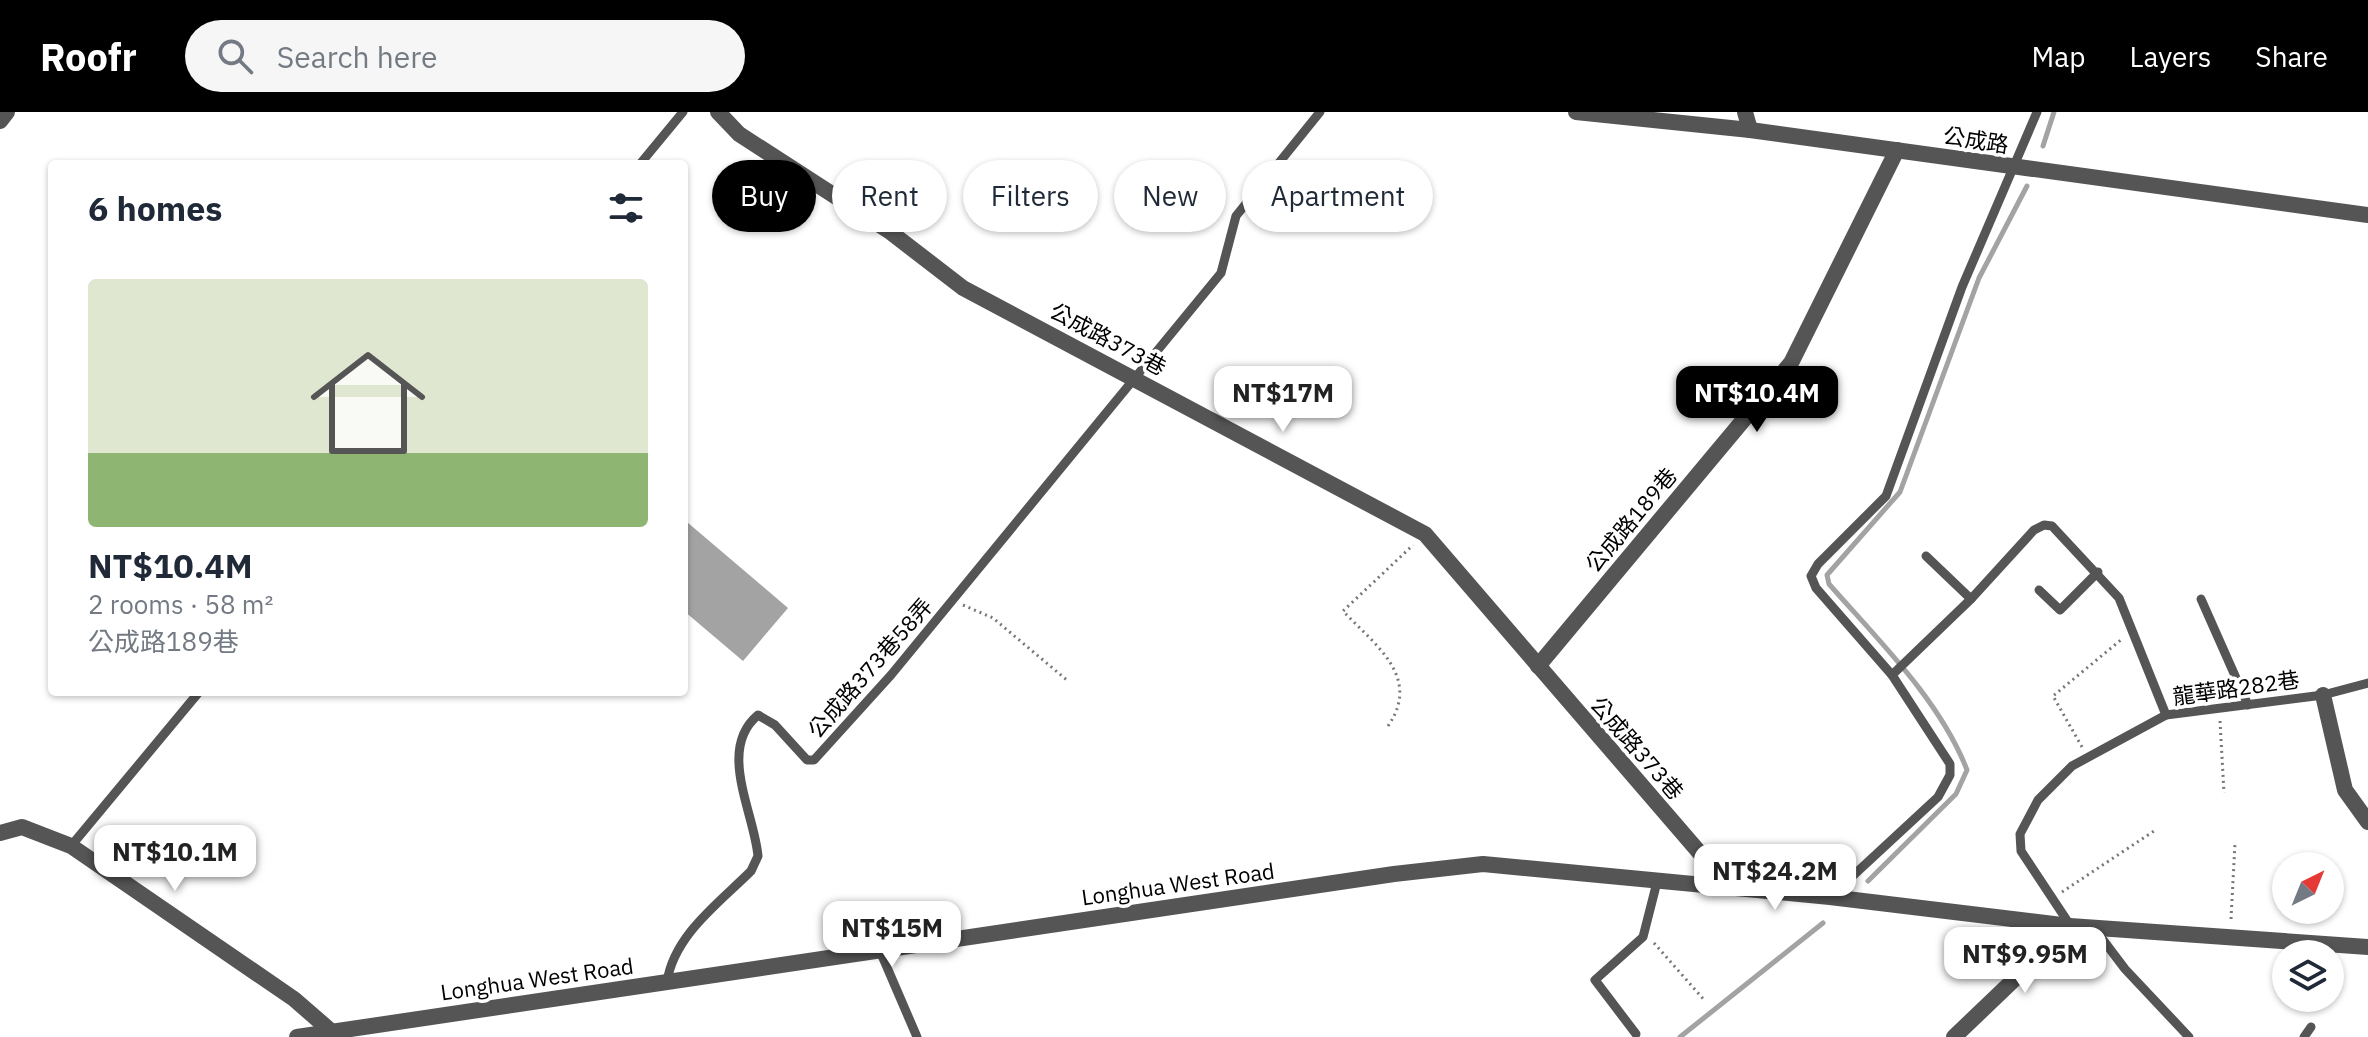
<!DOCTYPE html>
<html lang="en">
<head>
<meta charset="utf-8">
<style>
	:root { --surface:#fff; --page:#f6f6f7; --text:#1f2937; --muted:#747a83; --accent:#000 }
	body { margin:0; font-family:"IBM Plex Sans","Noto Sans TC",sans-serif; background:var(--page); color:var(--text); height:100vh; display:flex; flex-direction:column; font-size:30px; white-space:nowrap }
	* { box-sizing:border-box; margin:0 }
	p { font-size:26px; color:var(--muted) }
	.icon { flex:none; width:44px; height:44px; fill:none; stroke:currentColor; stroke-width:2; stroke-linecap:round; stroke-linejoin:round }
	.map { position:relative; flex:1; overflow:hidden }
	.panel { position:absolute; left:48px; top:48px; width:640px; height:536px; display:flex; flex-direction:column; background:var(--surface); border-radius:8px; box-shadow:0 2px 6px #0004 }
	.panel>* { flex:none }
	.top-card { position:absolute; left:712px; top:48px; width:760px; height:72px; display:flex; gap:16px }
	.needle { width:52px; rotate:43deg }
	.fabs { position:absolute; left:2272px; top:740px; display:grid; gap:16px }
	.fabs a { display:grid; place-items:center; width:72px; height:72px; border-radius:50%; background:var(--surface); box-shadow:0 2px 6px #0004; font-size:40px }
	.price { position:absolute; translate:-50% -68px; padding:0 18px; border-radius:16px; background:#fff; color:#222; font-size:26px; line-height:52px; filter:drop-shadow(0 2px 4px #0008) }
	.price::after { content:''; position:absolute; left:50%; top:48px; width:24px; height:18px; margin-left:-12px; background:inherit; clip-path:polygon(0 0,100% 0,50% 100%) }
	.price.on { background:var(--accent); color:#fff }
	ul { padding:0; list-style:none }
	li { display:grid; align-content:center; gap:16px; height:424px; padding:0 40px }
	li span { display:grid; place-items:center; height:248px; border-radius:8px; color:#555 }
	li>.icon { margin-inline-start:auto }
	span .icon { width:144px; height:144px; fill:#fffc; stroke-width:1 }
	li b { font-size:34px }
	h2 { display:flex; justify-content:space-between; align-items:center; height:96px; padding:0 40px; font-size:34px }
	.tag { padding:0 28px; border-radius:36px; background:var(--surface); box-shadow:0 2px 6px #0004; font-size:28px; line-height:72px }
	.tag.on { background:var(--accent); color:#fff }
	header { display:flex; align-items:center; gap:48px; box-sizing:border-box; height:112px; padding:0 40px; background:var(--accent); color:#fff }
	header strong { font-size:38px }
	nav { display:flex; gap:44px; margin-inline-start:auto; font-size:28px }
	.search { width:560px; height:72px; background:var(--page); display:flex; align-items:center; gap:20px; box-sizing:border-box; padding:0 28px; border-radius:44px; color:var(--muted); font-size:30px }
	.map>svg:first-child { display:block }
	.water { fill:#a3a3a3 }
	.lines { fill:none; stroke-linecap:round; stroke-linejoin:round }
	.stream { stroke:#a3a3a3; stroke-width:5 }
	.path { stroke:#777; stroke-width:3; stroke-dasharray:2 4; stroke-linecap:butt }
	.service { stroke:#555; stroke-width:9 }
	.minor { stroke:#555; stroke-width:16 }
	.tertiary { stroke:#555; stroke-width:16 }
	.labels { text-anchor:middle; stroke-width:7; stroke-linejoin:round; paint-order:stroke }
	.street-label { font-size:22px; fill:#000; stroke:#fff }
</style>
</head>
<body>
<header>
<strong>Roofr</strong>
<div class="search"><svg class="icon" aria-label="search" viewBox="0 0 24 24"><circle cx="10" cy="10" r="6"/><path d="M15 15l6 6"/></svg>Search here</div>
<nav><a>Map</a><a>Layers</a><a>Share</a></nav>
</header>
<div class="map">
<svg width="2368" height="925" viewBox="0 0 2368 925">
	<rect width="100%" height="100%" fill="#fff"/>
	<polygon class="water" points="687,410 788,496 743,549 684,499"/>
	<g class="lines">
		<g class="stream">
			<polyline points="2043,34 2054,0"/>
			<path d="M1868 769 1956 682 1967 658C1940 588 1878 528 1829 472L1827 463 1900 380 1979 166 2027 74"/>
			<polyline points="1680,925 1823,811"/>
		</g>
		<g class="path">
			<polyline points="963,493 993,506 1068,569"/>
			<polyline points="2220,609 2224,681"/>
			<path d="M1388 614C1422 565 1375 533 1343 499L1413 433"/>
			<polyline points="2082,635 2053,584 2122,527"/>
			<polyline points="2062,780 2157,717"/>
			<polyline points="2231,807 2235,731"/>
			<polyline points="1654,831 1705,889"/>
		</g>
		<g class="service">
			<polyline points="640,52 683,0"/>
			<polyline points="1926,444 1971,487"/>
			<polyline points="2039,478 2060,498 2098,460"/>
			<polyline points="2201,487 2248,593"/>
			<polyline points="1892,563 1971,487 2034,418 2044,413 2052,414 2119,486 2166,603"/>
			<polyline points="71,734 199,580"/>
			<polyline points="1830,785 1938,685 1950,663 1950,652 1892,563 1816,476 1811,464 1818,452 1886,384 1962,175 2037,0"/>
			<polyline points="2070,813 2021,739 2020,722 2038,688 2072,654 2166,603 2323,583 2368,571"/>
			<polyline points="2094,816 2125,857 2189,925"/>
			<polyline points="880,839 917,925"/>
			<path d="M667 870C674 823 719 791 751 759L758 744C754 700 717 637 758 603L775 613 807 648H814L891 563 1221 161 1236 104 1320 0"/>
			<polyline points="1636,922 1595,868 1643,825 1657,770"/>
			<polyline points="2304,925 2311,915"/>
		</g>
		<g class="minor">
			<polyline points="718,0 739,22 889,119 963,176 1425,422 1730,776"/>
			<polyline points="1576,0 1750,18 2368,103"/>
			<polyline points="1745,0 1750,18"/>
			<polyline points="0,9 7,0"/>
			<polyline points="1538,554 1791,251 1897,38"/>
			<polyline points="2323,583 2345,678 2368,710"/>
			<polyline points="0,721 22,715 71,734 294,887 332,920"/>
		</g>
		<g class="tertiary">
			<polyline points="297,925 1394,762 1483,752 1830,785 2070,814 2368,835"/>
			<polyline points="1954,925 2070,814"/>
		</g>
	</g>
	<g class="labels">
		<g class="street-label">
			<text transform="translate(1976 28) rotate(9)" y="8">公成路</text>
			<text transform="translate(1108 227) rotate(28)" y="8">公成路373巷</text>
			<text transform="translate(1631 408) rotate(-50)" y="8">公成路189巷</text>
			<text transform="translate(870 556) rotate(-49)" y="8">公成路373巷58弄</text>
			<text transform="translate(2236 576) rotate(-8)" y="8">龍華路282巷</text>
			<text transform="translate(1637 636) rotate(49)" y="8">公成路373巷</text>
			<text transform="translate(1178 772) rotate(-8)" y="8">Longhua West Road</text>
			<text transform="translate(537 867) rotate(-8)" y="8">Longhua West Road</text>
		</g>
	</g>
</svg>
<div class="fabs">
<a><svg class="needle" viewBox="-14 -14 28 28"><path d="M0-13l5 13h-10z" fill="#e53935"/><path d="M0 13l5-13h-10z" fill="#747a83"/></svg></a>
<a><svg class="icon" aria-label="layers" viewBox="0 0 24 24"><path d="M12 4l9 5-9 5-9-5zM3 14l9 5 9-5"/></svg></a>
</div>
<b class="price" style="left:1283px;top:322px">NT$17M</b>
<b class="price on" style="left:1757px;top:322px">NT$10.4M</b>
<b class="price" style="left:175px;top:781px">NT$10.1M</b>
<b class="price" style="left:1775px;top:800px">NT$24.2M</b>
<b class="price" style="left:892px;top:857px">NT$15M</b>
<b class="price" style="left:2025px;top:883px">NT$9.95M</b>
<div class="top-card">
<a class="tag on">Buy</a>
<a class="tag">Rent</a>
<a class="tag">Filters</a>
<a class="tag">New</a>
<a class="tag">Apartment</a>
</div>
<section class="panel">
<h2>6 homes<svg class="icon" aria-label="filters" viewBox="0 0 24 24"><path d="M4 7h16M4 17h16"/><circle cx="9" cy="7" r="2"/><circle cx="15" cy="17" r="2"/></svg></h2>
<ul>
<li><span style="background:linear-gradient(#dfe7d0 70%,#8fb573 0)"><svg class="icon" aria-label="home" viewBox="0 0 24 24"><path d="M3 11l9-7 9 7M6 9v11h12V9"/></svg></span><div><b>NT$10.4M</b><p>2 rooms · 58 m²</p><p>公成路189巷</p></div></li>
</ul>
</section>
</div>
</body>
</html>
